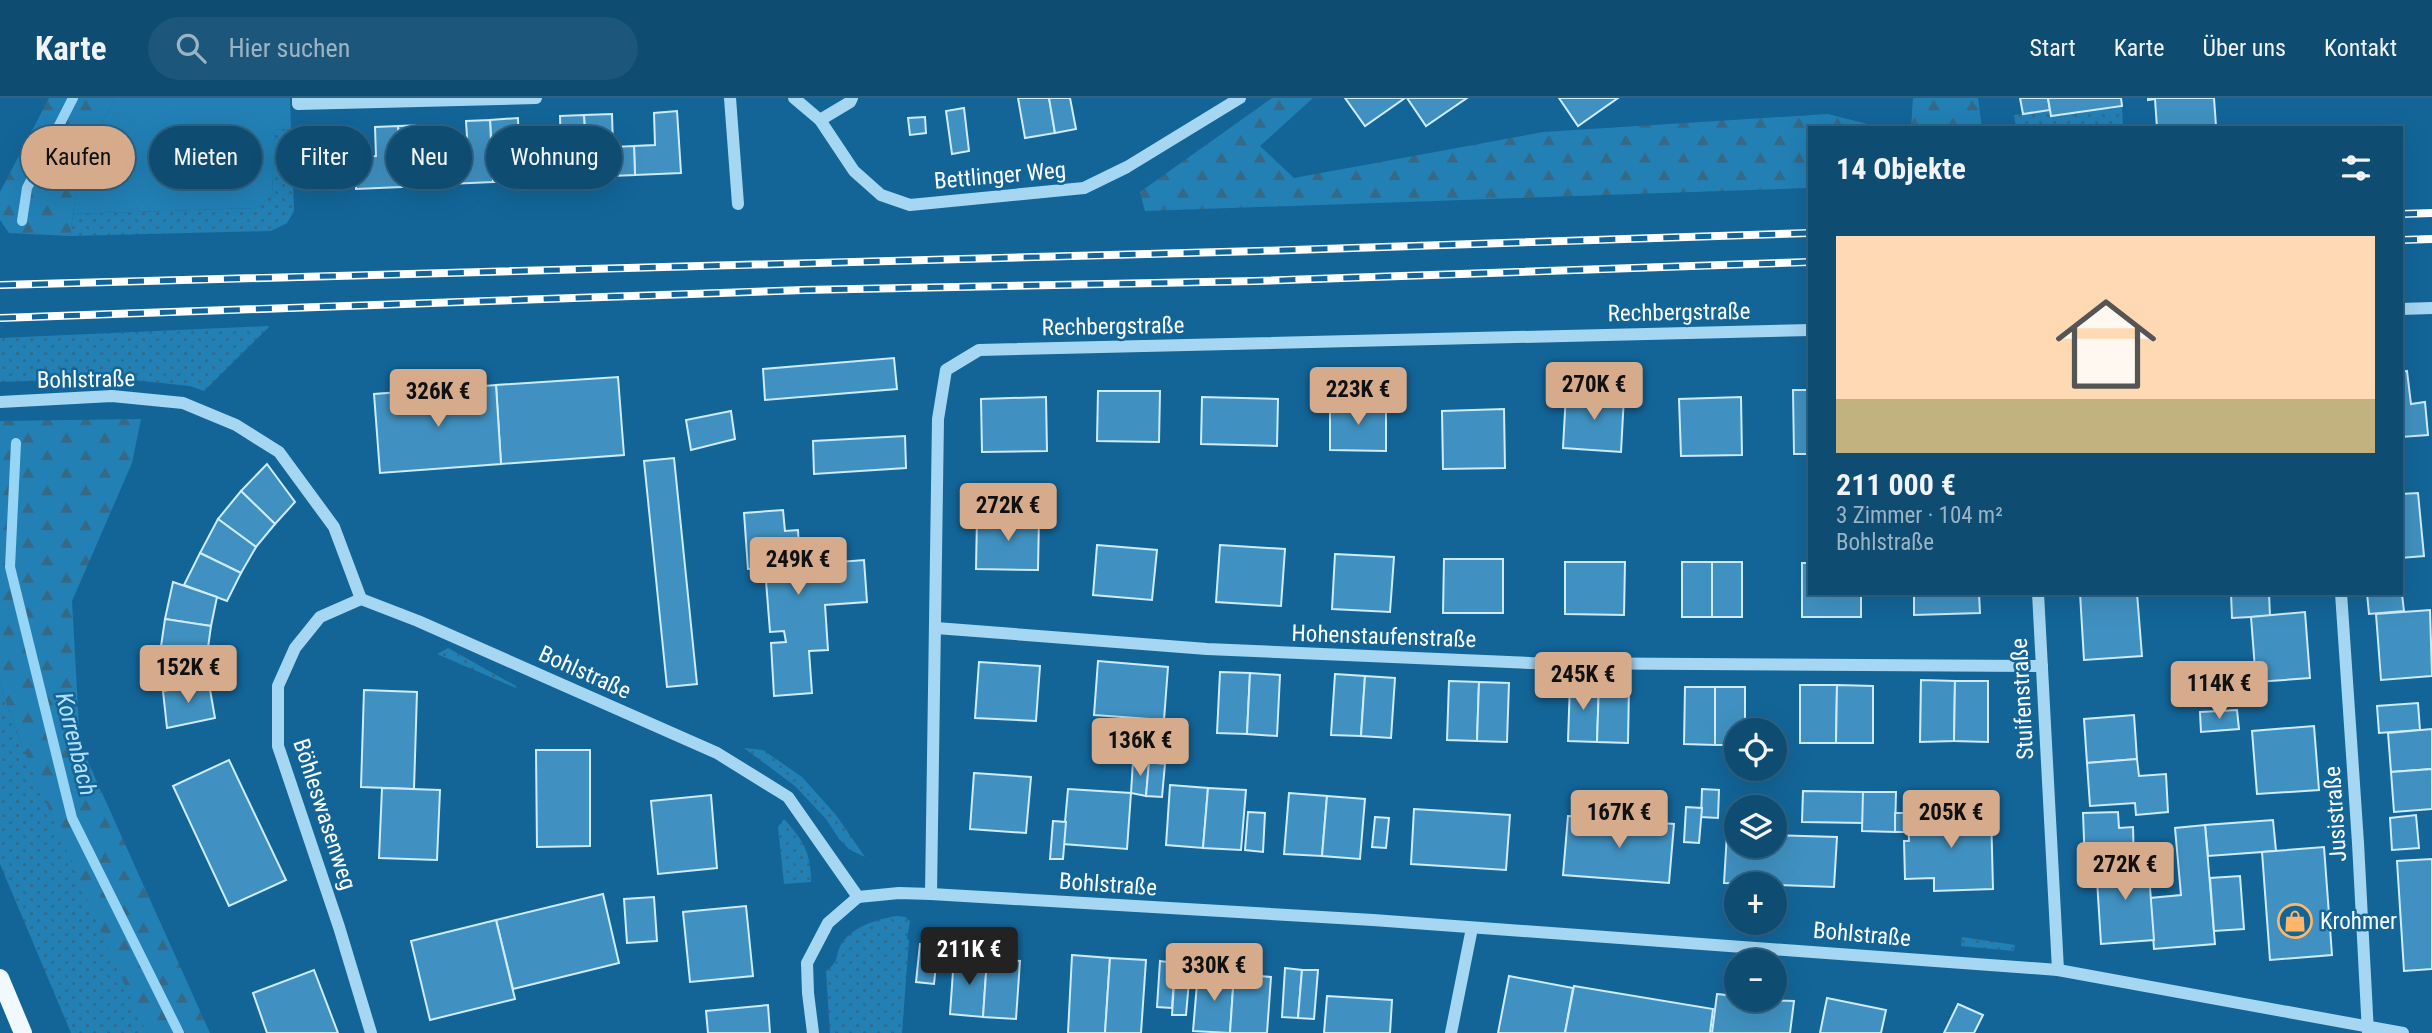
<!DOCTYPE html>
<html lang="de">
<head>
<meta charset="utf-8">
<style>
	:root { --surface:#0e4c72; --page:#1c567a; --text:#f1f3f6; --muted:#9bb4c4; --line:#2e6384; --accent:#d6ab8b }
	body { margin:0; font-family:"Roboto Condensed",sans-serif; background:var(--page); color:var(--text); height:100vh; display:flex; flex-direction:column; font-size:26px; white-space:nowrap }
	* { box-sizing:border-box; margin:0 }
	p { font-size:23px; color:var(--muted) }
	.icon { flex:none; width:38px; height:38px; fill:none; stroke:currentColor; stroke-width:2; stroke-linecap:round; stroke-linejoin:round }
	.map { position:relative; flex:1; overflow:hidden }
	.drawer { position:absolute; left:1808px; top:28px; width:595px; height:469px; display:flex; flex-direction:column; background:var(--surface); border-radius:0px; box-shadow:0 7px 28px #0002,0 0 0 2px var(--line) }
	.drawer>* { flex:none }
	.banner { position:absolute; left:21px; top:28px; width:665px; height:63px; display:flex; gap:14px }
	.controls { position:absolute; left:1724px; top:620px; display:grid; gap:14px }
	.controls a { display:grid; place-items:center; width:63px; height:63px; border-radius:50%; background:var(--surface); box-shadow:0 7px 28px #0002,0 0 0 2px var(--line); font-size:35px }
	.price { position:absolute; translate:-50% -60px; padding:0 16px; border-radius:7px; background:var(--accent); color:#111; font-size:23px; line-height:46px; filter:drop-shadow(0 2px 4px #0008) }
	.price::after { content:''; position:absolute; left:50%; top:42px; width:21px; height:16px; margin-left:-10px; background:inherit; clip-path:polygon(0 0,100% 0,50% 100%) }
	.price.active { background:#222; color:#fff }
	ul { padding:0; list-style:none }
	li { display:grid; align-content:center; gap:14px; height:371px; padding:0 28px }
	li span { display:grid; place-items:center; height:217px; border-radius:0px; color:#555 }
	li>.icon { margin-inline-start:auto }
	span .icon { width:126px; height:126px; fill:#fffc; stroke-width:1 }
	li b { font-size:30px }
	h2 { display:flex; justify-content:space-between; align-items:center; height:84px; padding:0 28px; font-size:30px }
	.chip { padding:0 24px; border-radius:32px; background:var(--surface); box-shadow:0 7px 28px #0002,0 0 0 2px var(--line); font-size:24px; line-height:63px }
	.chip.active { background:var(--accent); color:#111 }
	header { display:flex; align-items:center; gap:42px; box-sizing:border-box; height:98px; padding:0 35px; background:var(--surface); border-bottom:2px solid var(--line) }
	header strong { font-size:33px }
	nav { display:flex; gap:38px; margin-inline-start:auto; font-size:24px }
	.search { width:490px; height:63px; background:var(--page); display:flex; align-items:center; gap:18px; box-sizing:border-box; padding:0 24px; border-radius:38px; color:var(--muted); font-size:26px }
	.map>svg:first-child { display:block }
	.grass { fill:url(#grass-dots) }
	.forest { fill:url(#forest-firs) }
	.park { fill:#2280b5 }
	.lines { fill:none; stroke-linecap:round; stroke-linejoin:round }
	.stream { stroke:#97d5f6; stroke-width:10 }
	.building { fill:#4091c1; stroke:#cdecfd; stroke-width:2 }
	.minor { stroke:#a5d7f3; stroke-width:12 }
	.major { stroke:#f1f9ff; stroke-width:18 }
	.rail-casing { stroke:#fff; stroke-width:8 }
	.rail { stroke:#136598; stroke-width:5; stroke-dasharray:16; stroke-linecap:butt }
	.labels { text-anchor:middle; stroke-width:5; stroke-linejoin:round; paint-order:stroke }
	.street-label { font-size:23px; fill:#fff; stroke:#136598 }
	.poi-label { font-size:23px; fill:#fff; stroke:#136598; text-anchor:start }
	.water-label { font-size:24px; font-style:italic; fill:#b5e2fa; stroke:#136598 }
</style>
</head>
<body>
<header>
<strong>Karte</strong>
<div class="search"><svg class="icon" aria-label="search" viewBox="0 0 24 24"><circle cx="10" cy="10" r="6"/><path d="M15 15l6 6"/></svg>Hier suchen</div>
<nav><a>Start</a><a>Karte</a><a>Über uns</a><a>Kontakt</a></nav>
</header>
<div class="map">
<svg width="2432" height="935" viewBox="0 0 2432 935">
	<defs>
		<pattern id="grass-dots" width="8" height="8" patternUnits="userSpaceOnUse" patternTransform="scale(1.75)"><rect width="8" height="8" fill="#2280b5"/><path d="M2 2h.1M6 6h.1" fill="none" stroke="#356986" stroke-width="1.8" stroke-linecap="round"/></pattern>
		<pattern id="forest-firs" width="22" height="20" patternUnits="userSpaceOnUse" patternTransform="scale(1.75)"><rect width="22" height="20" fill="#2280b5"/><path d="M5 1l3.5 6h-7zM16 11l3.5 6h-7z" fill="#356986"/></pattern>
	</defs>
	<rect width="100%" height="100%" fill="#136598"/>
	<g class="grass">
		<polygon points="2122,8 2123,30 2016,30 2014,17 2050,12 2051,18"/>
		<polygon points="291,31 294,113 287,125 271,133 70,138 73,116 255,110 272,98 275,32"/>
		<polygon points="270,228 204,293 190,288 113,280 0,284 0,240"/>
		<polygon points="448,550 516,588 516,590 437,556"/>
		<polygon points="0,586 21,645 149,935 71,935 0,766"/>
		<polygon points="744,650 763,652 802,679 836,717 865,759 850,752 839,741 826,721 795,688"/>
		<path d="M784 721C803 742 811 755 811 784L784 786 778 729Z"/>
		<path d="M897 818 905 819 910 823 907 841 909 842 902 935H830L826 873C841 862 834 858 842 845 854 828 877 821 897 818Z"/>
		<polygon points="1962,839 2015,847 2014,853 1961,848"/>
	</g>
	<g class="forest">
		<polygon points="49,0 116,0 81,60 70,138 9,135 0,122 0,94"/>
		<polygon points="1272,0 1313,0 1260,48 1294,80 1543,34 1828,16 1883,30 1810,30 1809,90 1145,113 1140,94"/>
		<polygon points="1913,0 1978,0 1982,30 1911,30"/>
		<polygon points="141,321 132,365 72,503 80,646 210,935 147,935 108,851 21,645 0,586 0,323"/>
	</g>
	<polygon class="park" points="116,0 290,0 291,31 275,32 272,98 255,110 73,116 81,60"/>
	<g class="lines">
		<g class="stream">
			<polyline points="22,123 27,90 73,0"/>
			<polyline points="16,345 10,469 72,720 179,935"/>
		</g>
	</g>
	<g class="building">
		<polygon points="1018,0 1049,0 1055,35 1025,40"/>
		<polygon points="1049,0 1070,0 1076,31 1055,35"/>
		<polygon points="1345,0 1405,0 1365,28"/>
		<polygon points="1407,0 1467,0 1426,28"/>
		<polygon points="1559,0 1618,0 1578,28"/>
		<polygon points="2020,0 2048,0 2050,12 2023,16"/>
		<polygon points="2048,0 2121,0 2122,8 2051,18"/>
		<polygon points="2148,0 2214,0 2216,28 2157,30 2155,1 2148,2"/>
		<polygon points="964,10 969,53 952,56 946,13"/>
		<polygon points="677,13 681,75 635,77 634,48 655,47 654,15"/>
		<polygon points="612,16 613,49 634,48 635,77 587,79 584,17"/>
		<polygon points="584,17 587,79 542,82 541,52 561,51 560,18"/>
		<polygon points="925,19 926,35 910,37 908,20"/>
		<polygon points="518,20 519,53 541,52 542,82 493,84 490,22"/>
		<polygon points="490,22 493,84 448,86 447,55 468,55 466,23"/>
		<polygon points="426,27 428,56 447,55 448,86 401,89 398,28"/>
		<polygon points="398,28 401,89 356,91 355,60 376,58 375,29"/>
		<polygon points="894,260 897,291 765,302 763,271"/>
		<polygon points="2407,273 2411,306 2425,304 2428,337 2401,339 2401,274"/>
		<polygon points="618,279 624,357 501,366 496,287"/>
		<polygon points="496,287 501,366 380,375 374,296"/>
		<polygon points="1793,292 1810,292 1810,356 1794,356"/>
		<polygon points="1098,293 1160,293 1159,344 1097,343"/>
		<polygon points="1566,295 1624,298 1621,354 1563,350"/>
		<polygon points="1046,299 1047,353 982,354 981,301"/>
		<polygon points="1202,299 1278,301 1277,348 1201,346"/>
		<polygon points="1741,299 1742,357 1681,358 1679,301"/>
		<polygon points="1330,305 1386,305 1386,353 1330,352"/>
		<polygon points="1504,311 1505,370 1443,371 1442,313"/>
		<polygon points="731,313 735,341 691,352 686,322"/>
		<polygon points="905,338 906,370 814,376 813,343"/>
		<polygon points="674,360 697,586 667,589 644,363"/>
		<polygon points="267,366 295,404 275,426 241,393"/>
		<polygon points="241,393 275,426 256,449 218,421"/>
		<polygon points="2418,395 2424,458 2401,460 2401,396"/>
		<polygon points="783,412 785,433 798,432 800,467 864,462 867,504 825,507 828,552 809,553 812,595 774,598 771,545 786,544 784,533 770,534 765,470 748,471 744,415"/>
		<polygon points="977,419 1039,419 1038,472 976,471"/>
		<polygon points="218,421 256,449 241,475 200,455"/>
		<polygon points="1097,447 1157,452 1152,502 1093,497"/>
		<polygon points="1220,447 1285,451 1281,508 1216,504"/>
		<polygon points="200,455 241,475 227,503 184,487"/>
		<polygon points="1335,456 1394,459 1390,514 1332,511"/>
		<polygon points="1444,461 1503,461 1503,515 1443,515"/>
		<polygon points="1565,464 1625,464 1624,517 1565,516"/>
		<rect x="1682" y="464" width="30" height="55"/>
		<rect x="1712" y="464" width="30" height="55"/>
		<polygon points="1802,465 1810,465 1810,495 1861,495 1861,519 1802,519"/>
		<polygon points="173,484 217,499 211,528 165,521"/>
		<polygon points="2401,488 2404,513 2369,516 2367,495 2401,495"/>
		<polygon points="1914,495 1979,495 1980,515 1914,517"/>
		<polygon points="2080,495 2137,495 2142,558 2084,562"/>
		<polygon points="2231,495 2269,495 2270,518 2232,520"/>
		<polygon points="2430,512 2432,578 2381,582 2376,516"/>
		<polygon points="2305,514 2310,580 2256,584 2251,519"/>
		<polygon points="165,521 211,528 207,557 160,555"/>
		<polygon points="160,555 207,557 209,586 163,593"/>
		<polygon points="1098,563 1168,569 1164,622 1094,617"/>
		<polygon points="979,564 1040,568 1036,623 975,620"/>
		<polygon points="1220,574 1250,575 1247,636 1217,635"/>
		<polygon points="1250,575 1280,577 1277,638 1247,636"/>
		<polygon points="1335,576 1365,578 1361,638 1331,637"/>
		<polygon points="1365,578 1395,580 1391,640 1361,638"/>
		<polygon points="1921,582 1955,583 1954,643 1920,644"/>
		<polygon points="1449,583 1479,584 1477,643 1447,642"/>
		<polygon points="1955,583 1988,583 1988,644 1954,643"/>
		<polygon points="1479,584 1509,585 1507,644 1477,643"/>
		<polygon points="1570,585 1599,586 1597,644 1568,643"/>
		<polygon points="209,586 215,620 167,630 163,593"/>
		<polygon points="1599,586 1629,587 1628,645 1597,644"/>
		<polygon points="1800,587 1837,587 1836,645 1800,645"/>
		<polygon points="1837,587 1873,588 1873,645 1836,645"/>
		<polygon points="1685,589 1715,589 1715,647 1684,646"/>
		<polygon points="1715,589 1745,589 1745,632 1736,632 1736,647 1715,647"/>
		<polygon points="364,592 417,594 414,691 361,689"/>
		<polygon points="2418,605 2420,632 2379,635 2377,608"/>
		<polygon points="2237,612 2239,631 2201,634 2200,614"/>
		<polygon points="2134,617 2137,661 2087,665 2084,621"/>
		<polygon points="2314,628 2319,692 2257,696 2252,633"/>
		<polygon points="2432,631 2432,671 2391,674 2388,635"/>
		<polygon points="536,652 590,652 590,748 537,749"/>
		<polygon points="2137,661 2139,678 2166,676 2168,714 2136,717 2135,705 2090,708 2087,665"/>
		<polygon points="229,662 286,782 229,808 173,688"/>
		<polygon points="1133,663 1149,664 1146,698 1131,695"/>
		<polygon points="1149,664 1165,666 1162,699 1146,698"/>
		<polygon points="2432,671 2432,711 2394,714 2391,674"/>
		<polygon points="974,675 1031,679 1026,735 970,731"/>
		<polygon points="1170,687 1208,690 1203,750 1166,747"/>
		<polygon points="382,690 440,692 437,762 379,760"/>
		<polygon points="1208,690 1246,692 1241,752 1203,750"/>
		<polygon points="1068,691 1131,695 1127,751 1063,746"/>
		<polygon points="1702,691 1719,692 1718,720 1701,719"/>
		<polygon points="1803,693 1863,694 1863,725 1802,724"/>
		<polygon points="1863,694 1896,694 1895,734 1862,733"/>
		<polygon points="1289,695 1327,698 1322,758 1284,756"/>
		<polygon points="711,697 717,770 658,776 651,703"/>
		<polygon points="1327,698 1365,701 1360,761 1322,758"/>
		<polygon points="1686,709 1702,710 1699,745 1684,744"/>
		<polygon points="1414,711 1510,717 1506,772 1411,766"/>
		<polygon points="1991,713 1993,791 1934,793 1934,780 1905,781 1904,743 1909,743 1908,715"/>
		<polygon points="1248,714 1265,715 1263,754 1245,752"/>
		<polygon points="2118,714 2119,730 2133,729 2134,764 2085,767 2083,715"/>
		<rect x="1895" y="715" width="13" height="19"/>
		<polygon points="2416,717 2419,750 2392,752 2390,720"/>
		<polygon points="1568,718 1674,726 1669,785 1563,777"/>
		<polygon points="1375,719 1389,720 1386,750 1372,749"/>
		<polygon points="2273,722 2276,753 2208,758 2205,727"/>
		<polygon points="1053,723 1066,724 1063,761 1050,761"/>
		<polygon points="2205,727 2215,846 2154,851 2150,800 2181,797 2175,730"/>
		<polygon points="1727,735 1736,736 1736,747 1774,747 1774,737 1837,739 1834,789 1724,785"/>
		<polygon points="2324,749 2332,857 2270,862 2262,754"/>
		<polygon points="2432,761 2432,871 2404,873 2397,763"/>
		<polygon points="2148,763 2154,842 2101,846 2096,766"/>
		<polygon points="2240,778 2244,831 2214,833 2210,780"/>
		<polygon points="603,796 619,865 513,891 496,822"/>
		<polygon points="654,799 657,843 627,845 624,801"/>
		<polygon points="746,808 753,878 690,884 683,814"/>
		<polygon points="496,822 515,901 430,922 411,843"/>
		<polygon points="920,846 938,848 934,886 916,884"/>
		<polygon points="1072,857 1110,860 1105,935 1068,935"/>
		<polygon points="954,859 987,861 983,919 950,916"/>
		<polygon points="1110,860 1146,862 1141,935 1105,935"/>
		<polygon points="987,861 1020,863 1016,921 983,919"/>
		<polygon points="1160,863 1175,865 1172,910 1157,909"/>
		<polygon points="1285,870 1302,872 1298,920 1282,919"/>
		<polygon points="1175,871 1190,872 1186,917 1172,917"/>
		<polygon points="314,872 338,935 267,935 253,895"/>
		<polygon points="1302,872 1318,872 1314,921 1298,920"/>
		<polygon points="1198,874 1234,876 1230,935 1193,933"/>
		<polygon points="1234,876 1271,879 1267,935 1230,935"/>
		<polygon points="1509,878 1573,890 1565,935 1498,935"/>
		<polygon points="1574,888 1713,911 1710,935 1565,935"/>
		<polygon points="1717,896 1736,898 1736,901 1794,903 1790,935 1712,935"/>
		<polygon points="1327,898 1392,902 1390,935 1324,935"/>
		<polygon points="1827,900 1886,912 1881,935 1820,935"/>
		<polygon points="1958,906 1983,917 1974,935 1944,935"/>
		<polygon points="768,907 770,935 708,935 706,913"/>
	</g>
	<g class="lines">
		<g class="minor">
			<polyline points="298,0 298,6 536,0"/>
			<polyline points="730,0 738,106"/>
			<polyline points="794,0 820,22 854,73 881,97 910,107 1084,90 1127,69 1240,0"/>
			<polyline points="820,22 850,4 852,0"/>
			<polyline points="2401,211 2432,210"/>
			<polyline points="0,304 112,298 183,305 236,327 279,354 334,429 361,501 418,523 717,655 788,699 858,799"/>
			<polyline points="2038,495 2058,872"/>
			<polyline points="2341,495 2358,745 2368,935"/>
			<polyline points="361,501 320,519 295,550 278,588 278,648 339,829 371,935"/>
			<polyline points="936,530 1207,551 1530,565 2042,568"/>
			<polyline points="931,796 938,321 946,272 979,252 1810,232"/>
			<polyline points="858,799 899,795 931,796 1373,822 2058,872 2403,935"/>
			<polyline points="813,935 808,895 807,865 828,825 858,799"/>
			<polyline points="1451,935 1472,830"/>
		</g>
		<polyline class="major" points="0,880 23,935"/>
		<g class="rail-casing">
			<g id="rail">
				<polyline points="2401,116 2432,115"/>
				<polyline points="2401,142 2432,141"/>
				<polyline points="0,187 1259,153 1810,135"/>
				<polyline points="0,220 804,192 1255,183 1810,164"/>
			</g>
		</g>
		<use href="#rail" class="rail"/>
	</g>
	<defs>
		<g id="shop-ring" transform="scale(1.75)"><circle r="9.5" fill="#136598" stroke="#ffb767" stroke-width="1.5"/><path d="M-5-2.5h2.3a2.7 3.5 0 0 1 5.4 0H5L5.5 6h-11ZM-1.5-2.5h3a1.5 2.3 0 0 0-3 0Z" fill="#ffb767"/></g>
	</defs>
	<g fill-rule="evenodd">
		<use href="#shop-ring" x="2295" y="823"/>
	</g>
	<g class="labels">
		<g class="street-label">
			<text transform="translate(1000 77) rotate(-5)" y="8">Bettlinger Weg</text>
			<text transform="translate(1679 214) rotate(-1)" y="8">Rechbergstraße</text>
			<text transform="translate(1113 228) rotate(-1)" y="8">Rechbergstraße</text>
			<text transform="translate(86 281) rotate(-1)" y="8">Bohlstraße</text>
			<text transform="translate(1384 538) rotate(2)" y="8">Hohenstaufenstraße</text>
			<text transform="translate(585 574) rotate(24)" y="8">Bohlstraße</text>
			<text transform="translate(2022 601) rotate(-93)" y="8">Stuifenstraße</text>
			<text transform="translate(325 716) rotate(72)" y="8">Böhleswasenweg</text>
			<text transform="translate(2335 716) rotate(-94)" y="8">Jusistraße</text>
			<text transform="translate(1108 786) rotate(4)" y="8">Bohlstraße</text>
			<text transform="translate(1862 836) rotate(5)" y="8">Bohlstraße</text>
		</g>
		<g class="poi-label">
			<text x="2320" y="831">Krohmer</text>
		</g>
		<g class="water-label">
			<text transform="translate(76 646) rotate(76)" y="8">Korrenbach</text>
		</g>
	</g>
</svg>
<div class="controls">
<a><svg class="icon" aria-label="locate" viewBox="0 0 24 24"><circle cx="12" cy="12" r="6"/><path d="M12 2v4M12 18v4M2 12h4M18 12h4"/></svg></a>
<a><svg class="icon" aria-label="layers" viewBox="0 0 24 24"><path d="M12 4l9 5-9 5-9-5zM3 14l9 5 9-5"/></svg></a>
<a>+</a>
<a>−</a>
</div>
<b class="price" style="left:1594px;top:324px">270K €</b>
<b class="price" style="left:1358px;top:329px">223K €</b>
<b class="price" style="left:438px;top:331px">326K €</b>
<b class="price" style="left:1008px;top:445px">272K €</b>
<b class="price" style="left:798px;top:499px">249K €</b>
<b class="price" style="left:188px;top:607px">152K €</b>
<b class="price" style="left:1583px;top:614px">245K €</b>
<b class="price" style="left:2219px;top:623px">114K €</b>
<b class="price" style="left:1140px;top:680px">136K €</b>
<b class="price" style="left:1619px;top:752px">167K €</b>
<b class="price" style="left:1951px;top:752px">205K €</b>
<b class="price" style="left:2125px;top:804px">272K €</b>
<b class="price active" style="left:969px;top:889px">211K €</b>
<b class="price" style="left:1214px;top:905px">330K €</b>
<div class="banner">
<a class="chip active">Kaufen</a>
<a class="chip">Mieten</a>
<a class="chip">Filter</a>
<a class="chip">Neu</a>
<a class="chip">Wohnung</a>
</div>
<section class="drawer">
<h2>14 Objekte<svg class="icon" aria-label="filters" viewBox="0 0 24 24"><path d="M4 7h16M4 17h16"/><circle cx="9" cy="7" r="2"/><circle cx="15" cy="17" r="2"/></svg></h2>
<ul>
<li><span style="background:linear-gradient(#ffd9b3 75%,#c2b280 0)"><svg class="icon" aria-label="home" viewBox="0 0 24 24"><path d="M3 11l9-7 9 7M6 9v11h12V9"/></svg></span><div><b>211 000 €</b><p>3 Zimmer · 104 m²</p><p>Bohlstraße</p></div></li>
</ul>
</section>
</div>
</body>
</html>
